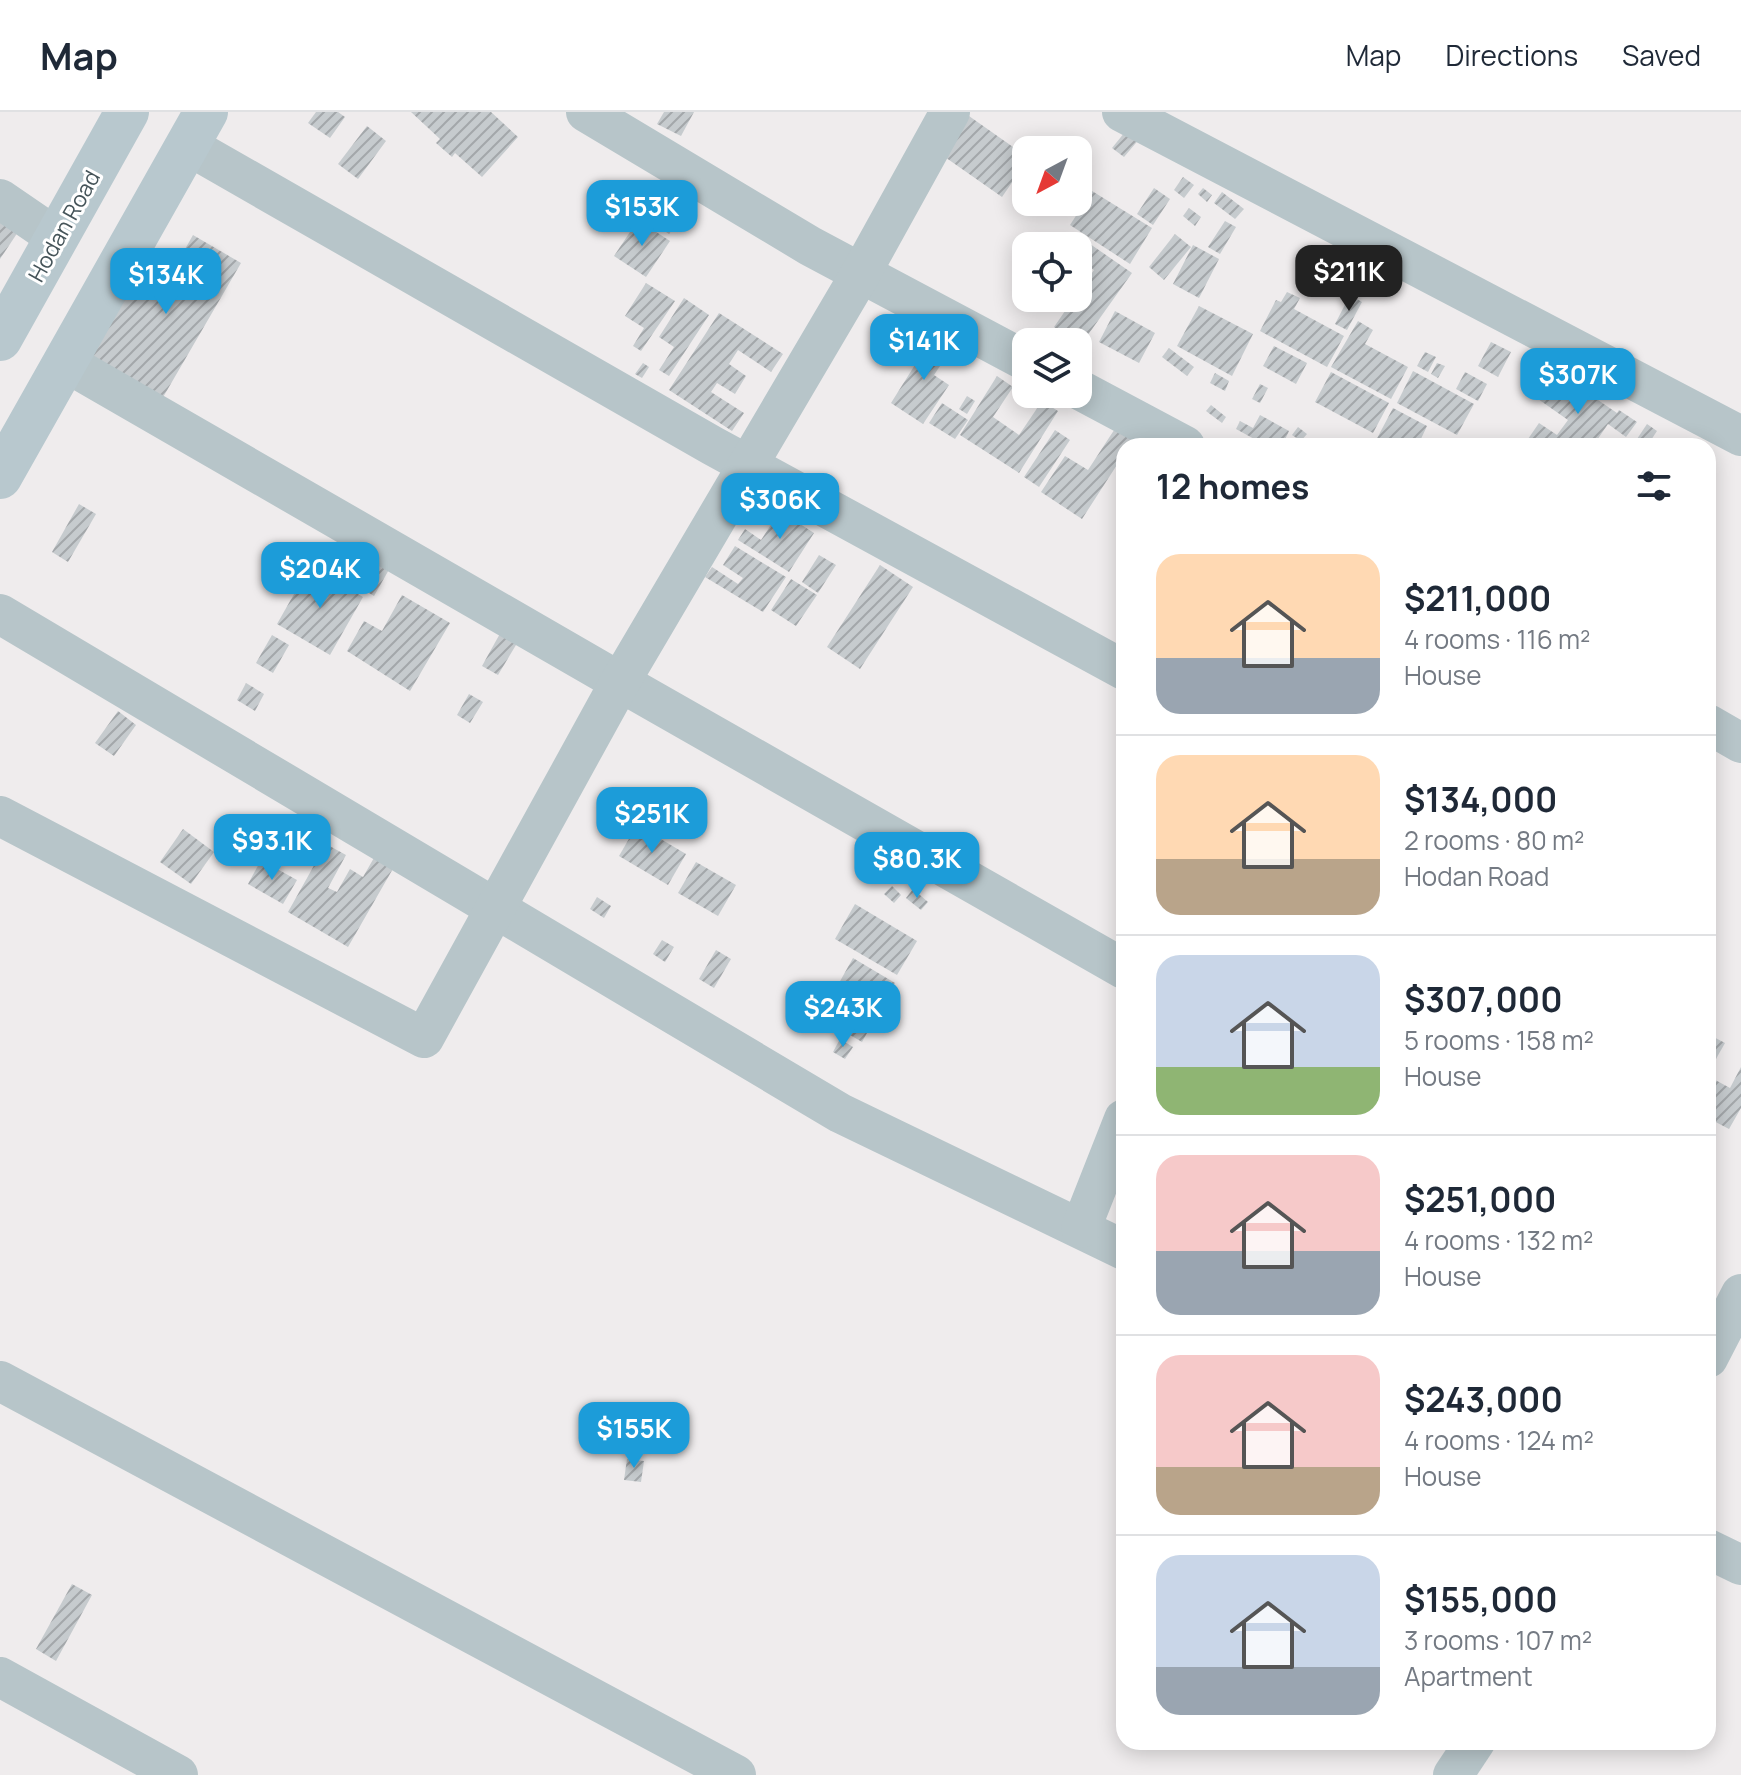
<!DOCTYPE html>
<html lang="en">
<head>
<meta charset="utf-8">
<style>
	:root { --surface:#fff; --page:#f6f6f7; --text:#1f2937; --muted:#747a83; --line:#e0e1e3; --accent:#1c9cd9 }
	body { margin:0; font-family:Manrope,sans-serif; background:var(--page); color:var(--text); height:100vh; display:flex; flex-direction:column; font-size:30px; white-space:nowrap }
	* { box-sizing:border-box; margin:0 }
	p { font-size:26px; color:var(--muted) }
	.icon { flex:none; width:44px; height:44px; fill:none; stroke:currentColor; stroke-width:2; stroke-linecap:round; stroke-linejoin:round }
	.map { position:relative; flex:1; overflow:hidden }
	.side { position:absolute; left:1116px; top:326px; width:600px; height:1312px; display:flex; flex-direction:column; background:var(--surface); border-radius:24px; box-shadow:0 4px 20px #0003 }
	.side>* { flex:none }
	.needle { width:52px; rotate:221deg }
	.buttons { position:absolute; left:1012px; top:24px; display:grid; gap:16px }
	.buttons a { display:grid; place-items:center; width:80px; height:80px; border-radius:16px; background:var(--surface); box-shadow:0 4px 20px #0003; font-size:40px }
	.price { position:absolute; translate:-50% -68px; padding:0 18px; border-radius:16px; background:var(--accent); color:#fff; font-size:26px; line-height:52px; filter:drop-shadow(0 2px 4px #0008) }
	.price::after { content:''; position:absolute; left:50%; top:48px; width:24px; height:18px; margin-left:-12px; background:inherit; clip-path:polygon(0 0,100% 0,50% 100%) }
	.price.active { background:#222; color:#fff }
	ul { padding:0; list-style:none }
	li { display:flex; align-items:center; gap:24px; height:200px; padding:0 40px }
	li+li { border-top:2px solid var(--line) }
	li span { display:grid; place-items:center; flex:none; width:224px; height:160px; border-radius:24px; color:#555 }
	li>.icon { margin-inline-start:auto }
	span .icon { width:96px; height:96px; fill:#fffc; stroke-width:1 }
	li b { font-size:34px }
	h2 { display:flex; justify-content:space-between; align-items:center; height:96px; padding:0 40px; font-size:34px }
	header { display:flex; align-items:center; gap:48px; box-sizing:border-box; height:112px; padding:0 40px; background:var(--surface); border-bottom:2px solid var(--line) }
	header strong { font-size:38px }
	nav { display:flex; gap:44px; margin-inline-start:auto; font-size:28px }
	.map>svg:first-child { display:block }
	.building { fill:url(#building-hatch) }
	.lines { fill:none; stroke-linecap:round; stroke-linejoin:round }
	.street { stroke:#b7c5c9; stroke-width:40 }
	.secondary { stroke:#b8c8ce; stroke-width:44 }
	.labels { text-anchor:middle; stroke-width:6; stroke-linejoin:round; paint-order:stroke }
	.street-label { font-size:22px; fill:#455459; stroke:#fff }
</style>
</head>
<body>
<header>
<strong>Map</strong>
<nav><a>Map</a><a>Directions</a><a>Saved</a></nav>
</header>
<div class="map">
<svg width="1741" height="1663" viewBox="0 0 1741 1663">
	<defs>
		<pattern id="building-hatch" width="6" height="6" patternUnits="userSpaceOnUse" patternTransform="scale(2)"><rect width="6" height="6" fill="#c6cbce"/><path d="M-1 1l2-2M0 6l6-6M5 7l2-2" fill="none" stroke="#a3a7aa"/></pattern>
	</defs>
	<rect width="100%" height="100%" fill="#efeced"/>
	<g class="building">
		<polygon points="316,0 338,0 345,5 330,26 308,11"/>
		<polygon points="411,0 491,0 518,25 482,65 455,41 452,45 436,31 440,27"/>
		<polygon points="664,0 694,0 681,24 657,12"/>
		<polygon points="969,4 1026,44 1026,50 1002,85 942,43"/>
		<polygon points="367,14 386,29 358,67 338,52"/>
		<polygon points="1129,15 1141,25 1124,45 1112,36"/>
		<polygon points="1183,65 1194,73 1184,86 1174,78"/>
		<polygon points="1154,76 1170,87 1153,113 1137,102"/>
		<polygon points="1203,76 1212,83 1207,90 1198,82"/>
		<polygon points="1092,79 1152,116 1130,152 1070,113"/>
		<polygon points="1222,80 1244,97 1235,107 1214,91"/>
		<polygon points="670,93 682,102 669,122 657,114"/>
		<polygon points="1189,96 1201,105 1195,114 1183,104"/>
		<polygon points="0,100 22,114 0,147"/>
		<polygon points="638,108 670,129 646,165 614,144"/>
		<polygon points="1225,109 1236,115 1220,142 1208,135"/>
		<polygon points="1175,122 1191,135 1164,168 1149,155"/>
		<polygon points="193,123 241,151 162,287 91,245 152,141 175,155"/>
		<polygon points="1077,123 1132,161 1080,234 1054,215 1074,186 1078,186 1078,181 1094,158 1078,147 1078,134 1069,134"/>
		<polygon points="1193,133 1219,147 1199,186 1173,172"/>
		<polygon points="1310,135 1320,140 1314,152 1304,147"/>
		<polygon points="1335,149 1348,156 1341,169 1329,162"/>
		<polygon points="646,171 675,189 641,239 633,234 644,216 625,204"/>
		<polygon points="1287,180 1300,186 1294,197 1344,224 1327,255 1260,219 1276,188 1281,190"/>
		<polygon points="1350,183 1362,190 1347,218 1335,212"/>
		<polygon points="684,186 709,203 669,264 659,258 674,235 659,225"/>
		<polygon points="1199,194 1253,222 1232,264 1177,234"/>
		<polygon points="1115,199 1155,221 1139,251 1099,230"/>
		<polygon points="719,201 783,242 771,260 738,238 729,252 746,264 735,282 717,271 711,280 744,301 732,319 669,278"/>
		<polygon points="1358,209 1373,218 1365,232 1408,255 1391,287 1331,255"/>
		<polygon points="935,221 954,233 934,263 949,273 923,312 891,291"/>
		<polygon points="1491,230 1511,240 1498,265 1478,254"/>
		<polygon points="1274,234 1307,251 1296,272 1263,254"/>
		<polygon points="1169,236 1194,255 1187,264 1162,245"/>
		<polygon points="1425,240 1436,245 1428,260 1417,254"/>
		<polygon points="643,251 649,255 642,266 635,262"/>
		<polygon points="1437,251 1445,254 1438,266 1431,262"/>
		<polygon points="1413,259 1474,292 1457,323 1397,291"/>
		<polygon points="1331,260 1389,291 1373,321 1315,290"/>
		<polygon points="1465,260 1487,272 1478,289 1456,277"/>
		<polygon points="1557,260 1617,301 1619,298 1637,310 1626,325 1608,312 1593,334 1538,334 1528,327 1539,311 1557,323 1568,308 1538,287"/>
		<polygon points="1215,261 1229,269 1225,279 1210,271"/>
		<polygon points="997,264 1013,275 993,305 1019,323 1042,289 1058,299 1019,361 960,323"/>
		<polygon points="1260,272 1268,276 1260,291 1252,287"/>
		<polygon points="1047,282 1067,282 1068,283 1060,294 1046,285"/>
		<polygon points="967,284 975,289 967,302 959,297"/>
		<polygon points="942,291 968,308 955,327 929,311"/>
		<polygon points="1211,293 1226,305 1222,311 1206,299"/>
		<polygon points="1393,296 1427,314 1420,329 1429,334 1373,334"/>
		<polygon points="1260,303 1289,319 1282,334 1267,334 1236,317 1240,309 1253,316"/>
		<polygon points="1120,309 1137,321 1129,334 1124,334 1124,342 1082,407 1041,380 1065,344 1088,358"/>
		<polygon points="1647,312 1657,319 1647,334 1637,327"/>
		<polygon points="1298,315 1307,322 1301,329 1292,323"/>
		<polygon points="1055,318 1070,328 1039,375 1024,365"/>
		<polygon points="79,392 96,402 68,450 52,440"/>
		<polygon points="780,399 814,421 789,460 738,428 745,417 761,428"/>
		<polygon points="351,422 395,447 374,484 342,465 355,443 343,436"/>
		<polygon points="735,434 786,465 763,500 705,465 712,455 738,472 743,466 723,453"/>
		<polygon points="819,443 836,453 818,481 802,470"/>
		<polygon points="880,453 913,475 860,557 827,535"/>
		<polygon points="310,454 363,485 330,543 277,512"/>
		<polygon points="791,467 817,483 796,514 771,498"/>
		<polygon points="402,483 450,511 410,579 347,539 364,509 382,519"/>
		<polygon points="502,518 519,528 498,563 482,554"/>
		<polygon points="272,523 289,533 273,561 256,551"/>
		<polygon points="246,571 264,582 255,599 237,588"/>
		<polygon points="469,582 483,590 470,611 457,603"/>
		<polygon points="118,599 136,613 114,644 95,631"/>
		<polygon points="312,699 327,708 317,725 302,717"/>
		<polygon points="637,713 686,742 668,773 619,744"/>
		<polygon points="255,715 266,721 261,729 251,722"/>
		<polygon points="183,717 214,740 191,772 160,750"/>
		<polygon points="326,732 346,743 328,776 337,780 350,757 363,765 379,737 398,748 348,835 288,800"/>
		<polygon points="261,748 297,768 283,792 248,772"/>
		<polygon points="696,750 736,773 718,804 678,781"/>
		<polygon points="892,774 901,783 894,791 884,782"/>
		<polygon points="913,777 928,790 921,798 906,786"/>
		<polygon points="597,785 611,794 604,806 590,797"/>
		<polygon points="855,792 917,829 897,863 835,827"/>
		<polygon points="662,828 674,835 665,850 653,842"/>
		<polygon points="716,838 731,847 714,876 699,867"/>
		<polygon points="853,846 895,871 862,930 845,920 859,895 834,880"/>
		<polygon points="1708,922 1725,931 1708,961"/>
		<polygon points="840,927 853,935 845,947 833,940"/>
		<polygon points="1741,955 1741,996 1729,1017 1708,1006 1708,964 1730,976"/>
		<polygon points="627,1347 644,1349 641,1370 624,1368"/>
		<polygon points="72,1472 92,1483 56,1549 36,1537"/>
	</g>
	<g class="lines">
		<g class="street">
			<polyline points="586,0 810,134 1026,249"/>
			<polyline points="1122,0 1741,324"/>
			<polyline points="187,33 713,334 1124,558"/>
			<polyline points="0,87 57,126"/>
			<polyline points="65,250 620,570 1124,857"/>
			<polyline points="1078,277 1185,334"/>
			<polyline points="0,502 840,1001 1124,1138"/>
			<polyline points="1708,612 1741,631"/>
			<polyline points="0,704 424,926 620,570 861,161 950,0"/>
			<polyline points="1081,1116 1124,1007"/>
			<polyline points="1708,1246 1741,1182"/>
			<polyline points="0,1269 736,1663"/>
			<polyline points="1708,1437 1741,1453"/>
			<polyline points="0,1565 178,1663"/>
			<polyline points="1453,1663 1475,1630"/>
		</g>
		<g class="secondary">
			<polyline points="0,227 127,0"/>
			<polyline points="0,365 206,0"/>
		</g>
	</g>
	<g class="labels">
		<g class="street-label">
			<text transform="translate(64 114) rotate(-61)" y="8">Hodan Road</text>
		</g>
	</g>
</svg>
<div class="buttons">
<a><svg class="needle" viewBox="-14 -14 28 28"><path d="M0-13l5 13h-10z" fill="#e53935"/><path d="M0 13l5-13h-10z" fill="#747a83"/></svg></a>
<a><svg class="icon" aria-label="locate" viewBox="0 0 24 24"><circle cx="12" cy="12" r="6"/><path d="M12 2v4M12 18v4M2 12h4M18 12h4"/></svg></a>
<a><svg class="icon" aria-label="layers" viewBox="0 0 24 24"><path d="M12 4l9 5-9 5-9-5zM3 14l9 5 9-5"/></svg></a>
</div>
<b class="price" style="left:642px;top:136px">$153K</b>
<b class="price active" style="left:1349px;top:201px">$211K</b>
<b class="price" style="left:166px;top:204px">$134K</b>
<b class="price" style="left:924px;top:270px">$141K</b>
<b class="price" style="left:1578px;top:304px">$307K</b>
<b class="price" style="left:780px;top:429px">$306K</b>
<b class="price" style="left:320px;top:498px">$204K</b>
<b class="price" style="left:652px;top:743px">$251K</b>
<b class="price" style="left:272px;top:770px">$93.1K</b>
<b class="price" style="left:917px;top:788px">$80.3K</b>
<b class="price" style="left:843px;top:937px">$243K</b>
<b class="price" style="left:634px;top:1358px">$155K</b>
<section class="side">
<h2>12 homes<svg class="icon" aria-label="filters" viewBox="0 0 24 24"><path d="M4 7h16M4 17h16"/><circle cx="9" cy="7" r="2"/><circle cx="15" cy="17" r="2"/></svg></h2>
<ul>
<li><span style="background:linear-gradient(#ffd9b3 65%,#9aa5b1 0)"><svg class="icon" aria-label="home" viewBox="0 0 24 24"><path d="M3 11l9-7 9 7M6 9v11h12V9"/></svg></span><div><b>$211,000</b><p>4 rooms · 116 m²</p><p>House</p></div></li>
<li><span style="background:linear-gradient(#ffd9b3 65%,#b9a48a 0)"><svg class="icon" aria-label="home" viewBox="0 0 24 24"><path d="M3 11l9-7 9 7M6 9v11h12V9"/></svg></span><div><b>$134,000</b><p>2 rooms · 80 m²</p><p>Hodan Road</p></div></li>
<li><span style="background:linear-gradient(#c9d6e8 70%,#8fb573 0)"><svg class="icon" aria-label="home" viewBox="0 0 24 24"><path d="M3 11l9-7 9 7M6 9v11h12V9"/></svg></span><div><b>$307,000</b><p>5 rooms · 158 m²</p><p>House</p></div></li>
<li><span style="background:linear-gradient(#f6c9c9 60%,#9aa5b1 0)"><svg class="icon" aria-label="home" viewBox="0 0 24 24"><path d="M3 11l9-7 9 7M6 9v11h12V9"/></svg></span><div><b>$251,000</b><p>4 rooms · 132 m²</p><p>House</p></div></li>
<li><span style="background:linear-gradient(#f6c9c9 70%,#b9a48a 0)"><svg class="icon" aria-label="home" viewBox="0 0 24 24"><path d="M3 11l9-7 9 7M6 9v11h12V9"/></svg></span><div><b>$243,000</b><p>4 rooms · 124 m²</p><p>House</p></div></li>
<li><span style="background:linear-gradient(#c9d6e8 70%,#9aa5b1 0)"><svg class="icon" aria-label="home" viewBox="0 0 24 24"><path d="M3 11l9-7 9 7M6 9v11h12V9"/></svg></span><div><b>$155,000</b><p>3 rooms · 107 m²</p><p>Apartment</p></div></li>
</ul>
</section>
</div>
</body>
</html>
